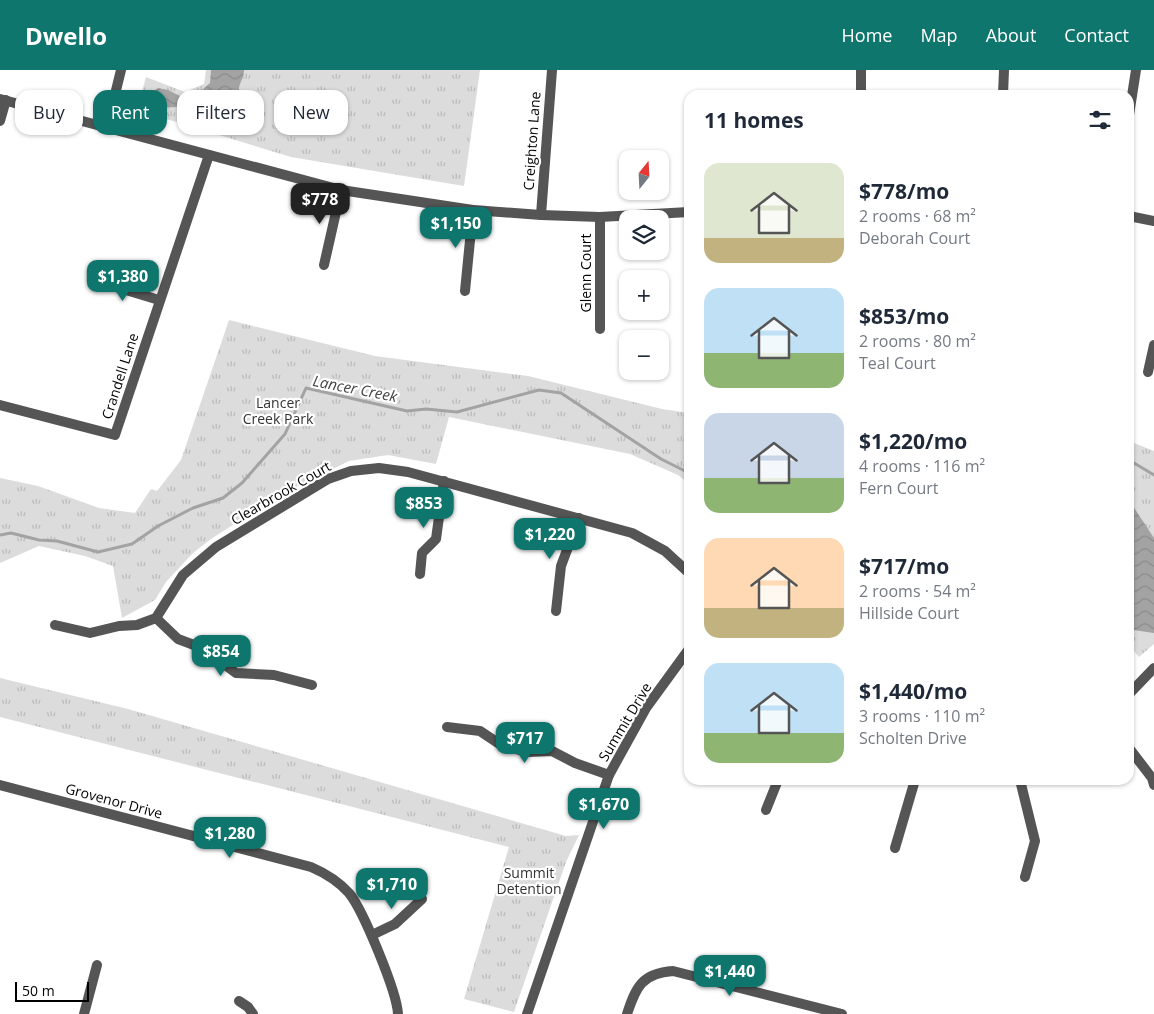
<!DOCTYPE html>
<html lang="en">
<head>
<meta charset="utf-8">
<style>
	:root { --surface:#fff; --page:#f2f2f3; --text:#1f2937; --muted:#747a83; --accent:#0f766e }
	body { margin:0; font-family:"Open Sans",sans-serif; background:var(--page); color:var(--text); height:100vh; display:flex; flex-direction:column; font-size:19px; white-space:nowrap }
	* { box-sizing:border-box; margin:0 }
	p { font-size:16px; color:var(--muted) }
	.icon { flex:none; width:28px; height:28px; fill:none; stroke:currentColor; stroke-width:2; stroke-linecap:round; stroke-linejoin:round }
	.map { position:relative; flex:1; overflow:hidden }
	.side { position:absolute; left:684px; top:20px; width:450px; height:695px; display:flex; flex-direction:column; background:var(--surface); border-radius:15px; box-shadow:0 1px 4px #0004 }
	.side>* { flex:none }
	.top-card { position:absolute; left:15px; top:20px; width:475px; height:45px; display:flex; gap:10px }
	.needle { width:32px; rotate:18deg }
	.controls { position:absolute; left:619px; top:80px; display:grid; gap:10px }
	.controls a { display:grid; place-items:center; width:50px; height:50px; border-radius:10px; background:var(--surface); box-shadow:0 1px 4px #0004; font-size:25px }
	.scale { position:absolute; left:15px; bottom:12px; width:74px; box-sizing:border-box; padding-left:5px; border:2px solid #000; border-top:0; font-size:14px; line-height:18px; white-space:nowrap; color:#000; -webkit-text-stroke:4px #fff; paint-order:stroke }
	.price { position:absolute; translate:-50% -42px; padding:0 11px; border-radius:10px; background:var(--accent); color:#fff; font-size:16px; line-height:32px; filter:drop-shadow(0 1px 2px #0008) }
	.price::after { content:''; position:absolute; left:50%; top:30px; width:15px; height:11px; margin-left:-8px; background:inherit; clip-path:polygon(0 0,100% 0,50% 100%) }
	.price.selected { background:#222; color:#fff }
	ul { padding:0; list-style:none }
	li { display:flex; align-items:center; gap:15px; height:125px; padding:0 20px }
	li span { display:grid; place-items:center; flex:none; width:140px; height:100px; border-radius:15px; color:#555 }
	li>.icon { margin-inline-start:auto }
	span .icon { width:60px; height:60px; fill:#fffc; stroke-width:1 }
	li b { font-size:21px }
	h2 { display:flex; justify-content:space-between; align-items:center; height:60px; padding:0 20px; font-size:21px }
	.tag { padding:0 18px; border-radius:15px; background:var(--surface); box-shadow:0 1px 4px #0004; font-size:18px; line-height:45px }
	.tag.selected { background:var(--accent); color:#fff }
	header { display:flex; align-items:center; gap:30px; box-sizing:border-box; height:70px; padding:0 25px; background:var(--accent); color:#fff }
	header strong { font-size:24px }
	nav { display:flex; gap:28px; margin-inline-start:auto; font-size:18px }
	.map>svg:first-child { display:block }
	.park { fill:url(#park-tufts) }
	.water { fill:url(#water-waves) }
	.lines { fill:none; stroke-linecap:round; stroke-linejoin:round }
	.stream { stroke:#a3a3a3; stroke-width:3 }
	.minor { stroke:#555; stroke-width:10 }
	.tertiary { stroke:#555; stroke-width:10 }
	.labels { text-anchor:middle; stroke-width:4.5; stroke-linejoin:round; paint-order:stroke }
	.street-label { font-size:14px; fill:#000; stroke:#fff }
	.park-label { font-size:14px; fill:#333; stroke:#fff }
	.water-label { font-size:15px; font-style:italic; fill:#444; stroke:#fff }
</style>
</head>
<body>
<header>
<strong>Dwello</strong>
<nav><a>Home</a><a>Map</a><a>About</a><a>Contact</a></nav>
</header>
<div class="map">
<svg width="1154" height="944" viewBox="0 0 1154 944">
	<defs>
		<pattern id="park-tufts" width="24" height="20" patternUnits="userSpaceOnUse" patternTransform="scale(1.25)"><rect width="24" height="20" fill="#dcdcdc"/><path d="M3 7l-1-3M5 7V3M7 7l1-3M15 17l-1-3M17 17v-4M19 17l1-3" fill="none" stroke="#bbb"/></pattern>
		<pattern id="water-waves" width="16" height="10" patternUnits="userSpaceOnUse" patternTransform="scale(1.25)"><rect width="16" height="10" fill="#a3a3a3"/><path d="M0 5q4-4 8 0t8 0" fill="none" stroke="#8b8b8b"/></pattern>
	</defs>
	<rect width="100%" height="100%" fill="#fff"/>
	<g class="park">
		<polygon points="206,0 480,0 464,116 291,87 137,40 146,7 185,22 204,14"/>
		<polygon points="229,250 375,286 528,306 662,339 689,343 689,414 678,405 630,384 449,347 436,394 388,385 349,391 278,426 211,469 193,483 166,512 155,530 122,548 113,496 85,486 39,476 0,493 0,408 38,416 99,438 135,443 151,419 157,421 181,390"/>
		<polygon points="1129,371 1154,381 1154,574 1139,587 1129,575"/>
		<polygon points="0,608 128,639 566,766 579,765 566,792 514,942 464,929 509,777 0,647"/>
	</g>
	<g class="water">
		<path d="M211 0H244C244 7 240 12 239 18 237 30 241 57 223 56 211 56 202 41 190 38 176 34 164 41 148 35L147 25 158 18 168 20 182 27 201 21 210 13Z"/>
		<polygon points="1129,430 1154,468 1154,563 1133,560 1129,556"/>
	</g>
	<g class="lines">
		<g class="stream">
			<polyline points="1129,390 1154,405"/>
			<polyline points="0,465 11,463 39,470 57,471 98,482 132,474 158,456 193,438 223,428 242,413 285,364 306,318 407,341 426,339 457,342 539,320 561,323 661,389 689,403"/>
		</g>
		<g class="minor">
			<polyline points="1003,25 1004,0"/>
			<polyline points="1129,45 1136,0"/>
			<polyline points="0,51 6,30"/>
			<polyline points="107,57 121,0"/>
			<polyline points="541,145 552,0"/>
			<polyline points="600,147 600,259"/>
			<polyline points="324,195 341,120"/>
			<polyline points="93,210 159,230"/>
			<polyline points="465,221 473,140"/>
			<polyline points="1148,302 1154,275"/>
			<polyline points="0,335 115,365 209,85"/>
			<polyline points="420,504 422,483 436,469 444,411"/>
			<polyline points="556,541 561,496 579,448"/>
			<polyline points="156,548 178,569 202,578 236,603 274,605 312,615"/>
			<polyline points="55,555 90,563 119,556 137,555 156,548 183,505 216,477 328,409 351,401 379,398 408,402 632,463 665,481 689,503"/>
			<polyline points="1129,624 1154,598"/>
			<polyline points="447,657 480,661 501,675 527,682 552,681 575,693 609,705"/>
			<polyline points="1129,678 1152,708 1154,715"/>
			<polyline points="1020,710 1035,771 1025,807"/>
			<path d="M0 715 311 797C325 803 339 812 349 823 363 840 397 922 398 944"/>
			<polyline points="766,740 778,710"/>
			<polyline points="895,778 915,710"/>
			<polyline points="372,865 395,854 422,829"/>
			<polyline points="239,931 248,937 253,944"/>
			<polyline points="84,944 97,895"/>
			<path d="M627 944C636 917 642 903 673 901L842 944"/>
		</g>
		<g class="tertiary">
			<polyline points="861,0 861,25"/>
			<polyline points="0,29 341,120 473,140 541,145 600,147 689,142"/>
			<polyline points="1129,146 1154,151"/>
			<polyline points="527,944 609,705 646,638 689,579"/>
		</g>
	</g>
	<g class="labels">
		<g class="street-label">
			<text transform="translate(532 71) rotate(-86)" y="5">Creighton Lane</text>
			<text transform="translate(586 203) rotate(-90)" y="5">Glenn Court</text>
			<text transform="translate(120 306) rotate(-72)" y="5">Crandell Lane</text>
			<text transform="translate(281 423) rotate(-30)" y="5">Clearbrook Court</text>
			<text transform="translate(625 652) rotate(-59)" y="5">Summit Drive</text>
			<text transform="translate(114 731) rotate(15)" y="5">Grovenor Drive</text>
		</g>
		<g class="park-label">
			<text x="278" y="338">Lancer<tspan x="278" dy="16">Creek Park</tspan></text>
			<text x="529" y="808">Summit<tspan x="529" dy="16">Detention</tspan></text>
		</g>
		<g class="water-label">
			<text transform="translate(355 319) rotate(11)" y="5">Lancer Creek</text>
		</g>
	</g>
</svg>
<div class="controls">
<a><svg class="needle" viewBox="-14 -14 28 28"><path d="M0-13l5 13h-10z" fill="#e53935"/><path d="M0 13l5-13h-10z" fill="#747a83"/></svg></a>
<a><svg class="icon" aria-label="layers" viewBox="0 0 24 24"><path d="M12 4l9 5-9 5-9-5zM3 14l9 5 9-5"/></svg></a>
<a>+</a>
<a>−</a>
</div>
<div class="scale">50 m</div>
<b class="price selected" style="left:320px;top:155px">$778</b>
<b class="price" style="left:456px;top:179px">$1,150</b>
<b class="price" style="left:123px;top:232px">$1,380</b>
<b class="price" style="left:424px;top:459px">$853</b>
<b class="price" style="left:550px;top:490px">$1,220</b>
<b class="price" style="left:221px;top:607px">$854</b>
<b class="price" style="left:525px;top:694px">$717</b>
<b class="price" style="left:604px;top:760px">$1,670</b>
<b class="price" style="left:230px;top:789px">$1,280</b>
<b class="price" style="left:392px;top:840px">$1,710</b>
<b class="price" style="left:730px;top:927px">$1,440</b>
<div class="top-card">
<a class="tag">Buy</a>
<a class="tag selected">Rent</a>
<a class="tag">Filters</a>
<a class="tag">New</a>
</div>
<section class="side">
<h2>11 homes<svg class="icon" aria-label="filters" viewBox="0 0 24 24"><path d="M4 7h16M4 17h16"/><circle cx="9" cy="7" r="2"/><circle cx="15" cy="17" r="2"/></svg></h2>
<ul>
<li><span style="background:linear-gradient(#dfe7d0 75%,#c2b280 0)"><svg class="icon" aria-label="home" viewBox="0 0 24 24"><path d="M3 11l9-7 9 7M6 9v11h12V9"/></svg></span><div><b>$778/mo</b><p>2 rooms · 68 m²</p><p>Deborah Court</p></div></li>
<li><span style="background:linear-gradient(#bfe0f5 65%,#8fb573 0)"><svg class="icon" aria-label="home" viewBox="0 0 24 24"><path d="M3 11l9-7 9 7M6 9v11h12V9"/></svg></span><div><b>$853/mo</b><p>2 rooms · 80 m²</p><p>Teal Court</p></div></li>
<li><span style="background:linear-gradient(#c9d6e8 65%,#8fb573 0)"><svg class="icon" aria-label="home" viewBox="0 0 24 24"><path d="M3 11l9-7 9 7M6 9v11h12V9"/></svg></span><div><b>$1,220/mo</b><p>4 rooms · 116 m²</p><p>Fern Court</p></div></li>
<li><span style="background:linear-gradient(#ffd9b3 70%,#c2b280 0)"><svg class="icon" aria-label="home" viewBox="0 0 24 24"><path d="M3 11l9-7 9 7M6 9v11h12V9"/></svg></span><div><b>$717/mo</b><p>2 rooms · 54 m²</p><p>Hillside Court</p></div></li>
<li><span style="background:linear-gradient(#bfe0f5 70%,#8fb573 0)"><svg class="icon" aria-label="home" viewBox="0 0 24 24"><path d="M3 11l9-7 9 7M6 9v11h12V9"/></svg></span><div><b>$1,440/mo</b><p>3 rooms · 110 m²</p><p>Scholten Drive</p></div></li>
</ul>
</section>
</div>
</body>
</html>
